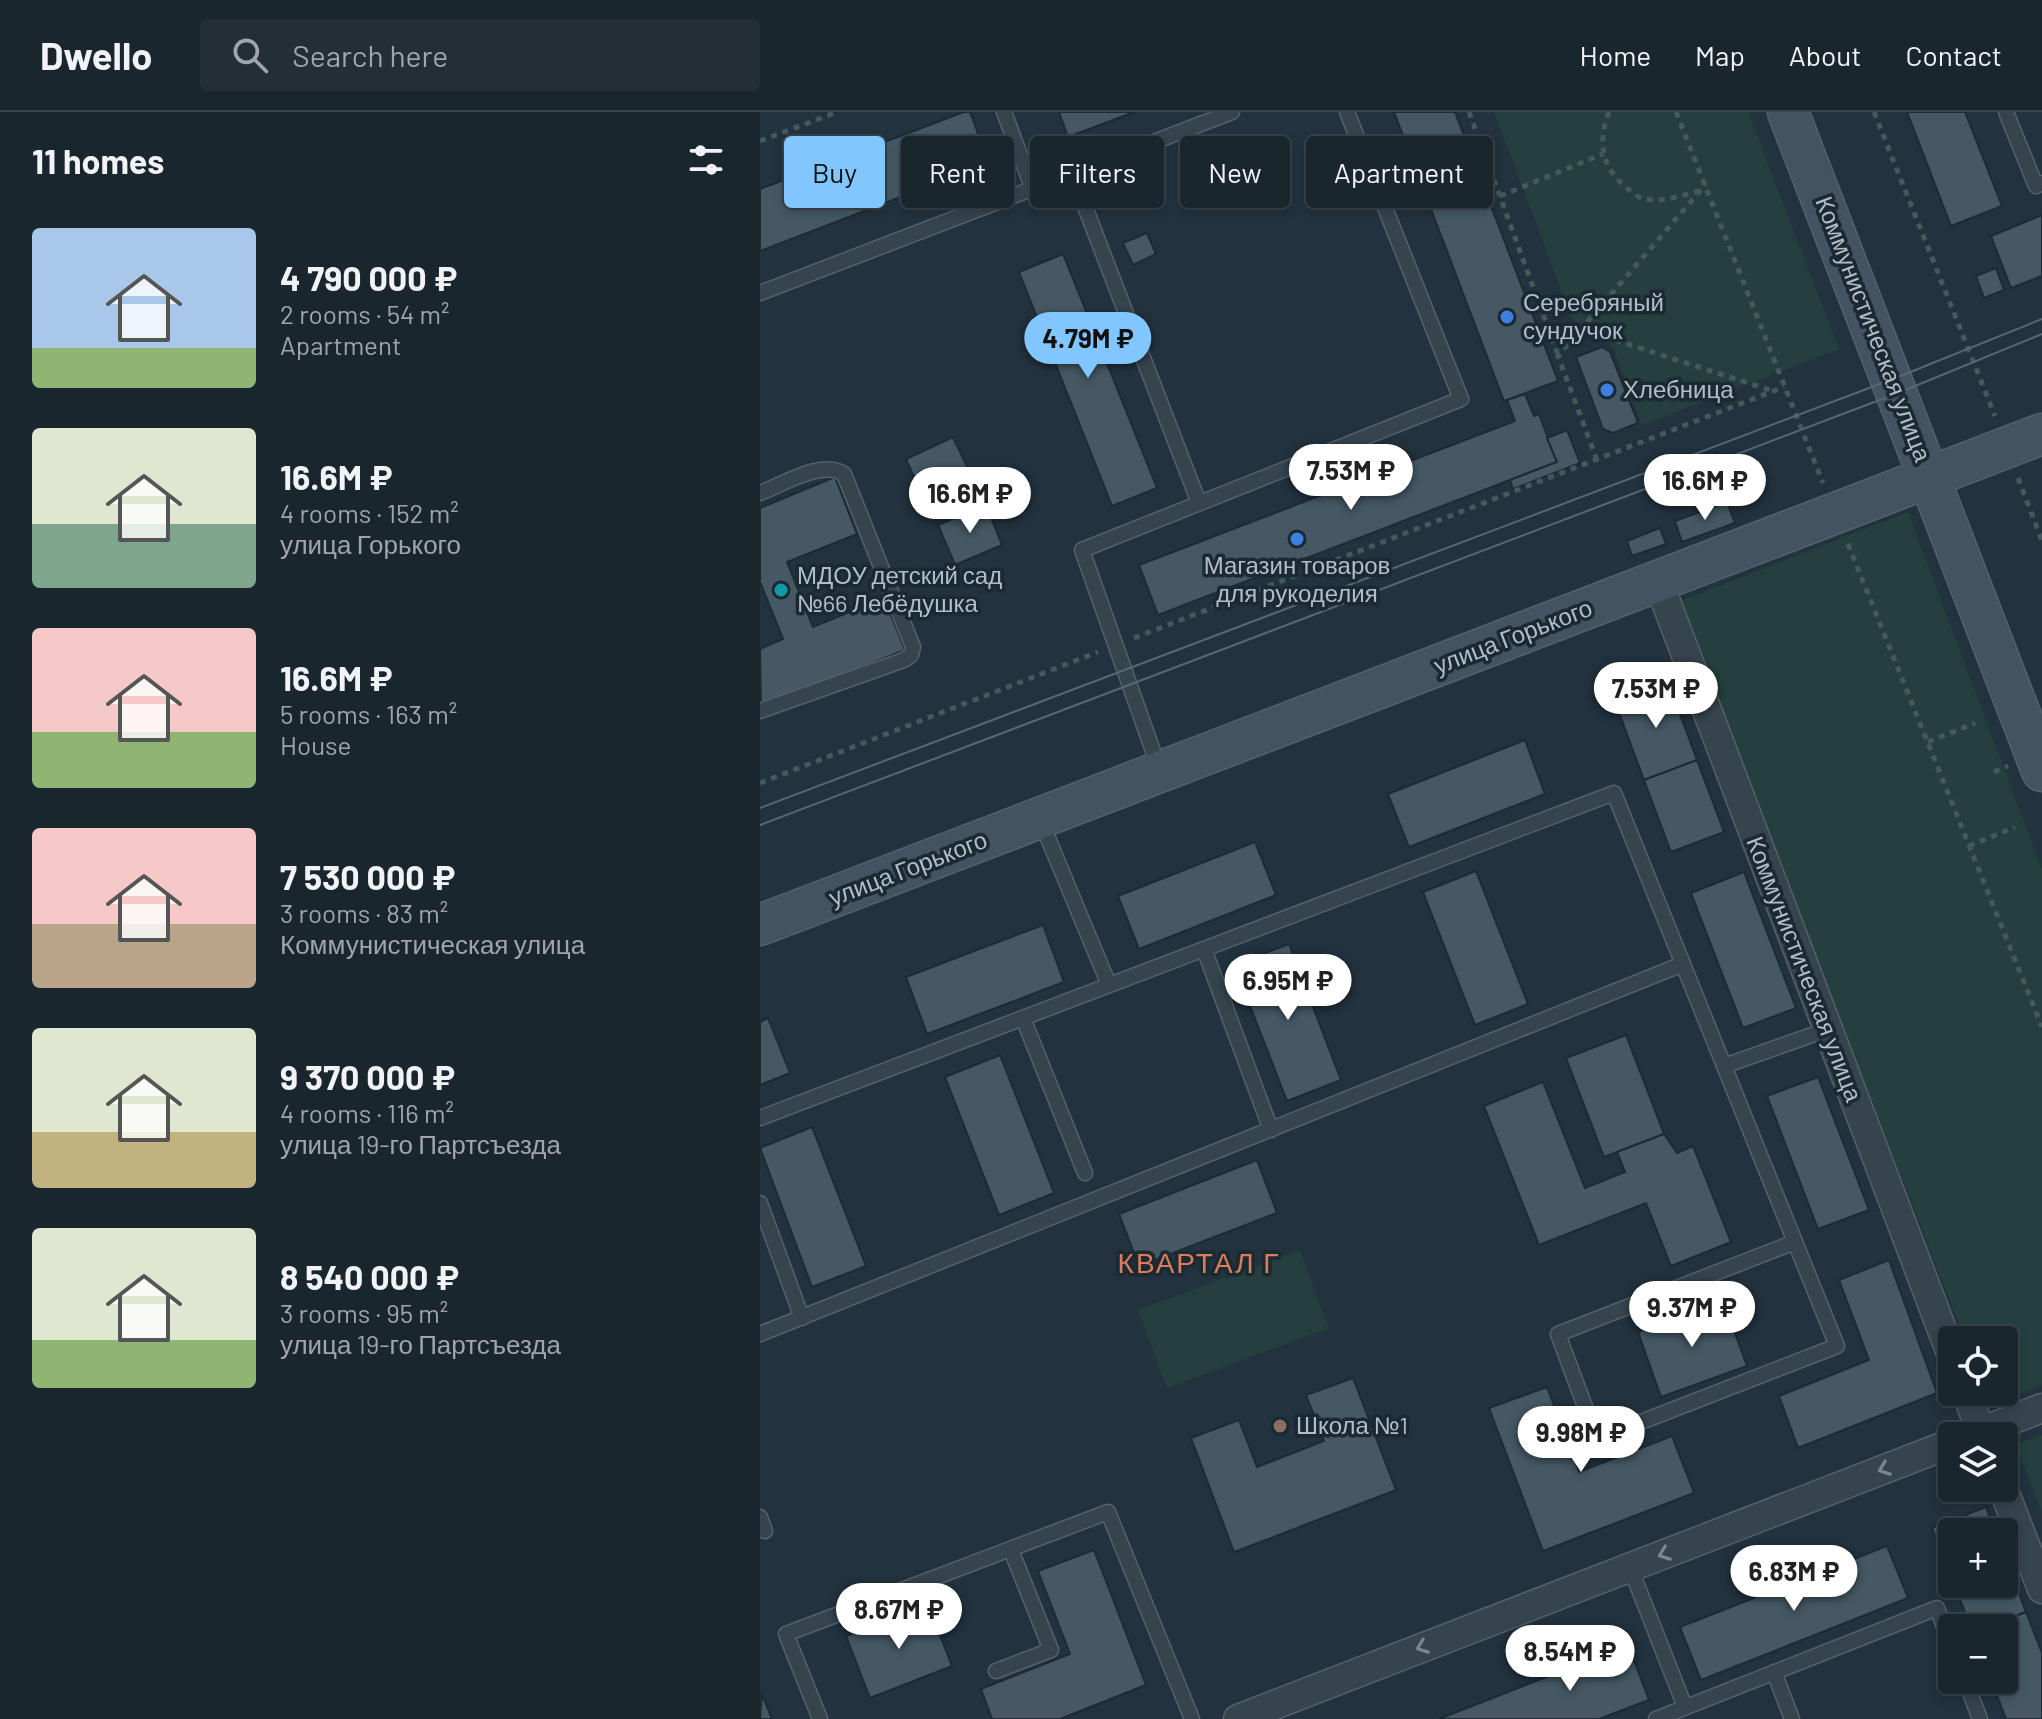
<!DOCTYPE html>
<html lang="en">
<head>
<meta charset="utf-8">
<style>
	:root { --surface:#1a262e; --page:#232e36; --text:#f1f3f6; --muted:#9fa5aa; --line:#38434a; --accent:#81c6fe }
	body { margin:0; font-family:Barlow,sans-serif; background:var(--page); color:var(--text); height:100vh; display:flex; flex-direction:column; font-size:30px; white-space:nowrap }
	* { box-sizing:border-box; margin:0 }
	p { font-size:26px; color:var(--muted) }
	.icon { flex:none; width:44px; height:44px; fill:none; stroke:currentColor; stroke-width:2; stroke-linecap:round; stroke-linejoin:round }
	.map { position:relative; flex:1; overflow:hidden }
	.sheet { display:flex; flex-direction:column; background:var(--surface); width:760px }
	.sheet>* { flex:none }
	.hud { position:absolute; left:24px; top:24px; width:760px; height:72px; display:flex; gap:16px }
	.buttons { position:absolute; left:1178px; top:1214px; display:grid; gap:16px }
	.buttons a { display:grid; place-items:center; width:80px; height:80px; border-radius:8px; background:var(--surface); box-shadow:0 4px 12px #0003,0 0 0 2px var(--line); font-size:40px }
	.price { position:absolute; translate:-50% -68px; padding:0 18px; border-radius:28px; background:#fff; color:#222; font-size:26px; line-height:52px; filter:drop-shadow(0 2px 4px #0008) }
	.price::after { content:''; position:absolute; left:50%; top:48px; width:24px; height:18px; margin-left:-12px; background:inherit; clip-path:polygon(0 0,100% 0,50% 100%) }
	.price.selected { background:var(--accent); color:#111 }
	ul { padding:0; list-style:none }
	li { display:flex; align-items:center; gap:24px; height:200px; padding:0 32px }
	li span { display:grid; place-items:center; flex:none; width:224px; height:160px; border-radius:8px; color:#555 }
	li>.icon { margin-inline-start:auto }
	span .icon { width:96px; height:96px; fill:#fffc; stroke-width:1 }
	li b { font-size:34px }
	h2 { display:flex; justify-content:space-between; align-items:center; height:96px; padding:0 32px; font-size:34px }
	.tag { padding:0 28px; border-radius:8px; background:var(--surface); box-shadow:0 4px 12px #0003,0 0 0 2px var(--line); font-size:28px; line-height:72px }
	.tag.selected { background:var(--accent); color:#111 }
	header { display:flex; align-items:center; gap:48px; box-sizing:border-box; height:112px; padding:0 40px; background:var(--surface); border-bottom:2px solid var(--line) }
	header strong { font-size:38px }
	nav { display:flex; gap:44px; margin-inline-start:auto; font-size:28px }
	.search { width:560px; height:72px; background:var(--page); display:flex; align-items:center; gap:20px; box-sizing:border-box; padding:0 28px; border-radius:8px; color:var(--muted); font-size:30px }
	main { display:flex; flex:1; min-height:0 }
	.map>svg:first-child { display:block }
	.green { fill:#243f3d }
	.building { fill:#455864; stroke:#1d2b35; stroke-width:2 }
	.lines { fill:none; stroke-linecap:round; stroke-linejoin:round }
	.lane-casing { stroke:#54616c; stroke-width:17 }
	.street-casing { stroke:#54616c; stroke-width:31 }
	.secondary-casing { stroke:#54616c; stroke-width:43 }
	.path { stroke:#425b5a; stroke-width:5; stroke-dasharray:6 6; stroke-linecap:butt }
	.lane { stroke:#36444e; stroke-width:14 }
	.street { stroke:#36444e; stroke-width:28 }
	.secondary { stroke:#435361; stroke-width:40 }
	.tram { stroke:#576875; stroke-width:2 }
	.oneway { stroke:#7a8792 }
	.shop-dot { fill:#3f7fe0; stroke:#1b2933; stroke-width:3 }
	.culture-dot { fill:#0f9aa8; stroke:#1b2933; stroke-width:3 }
	.education-dot { fill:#8d6e63; stroke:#1b2933; stroke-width:3 }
	.labels { text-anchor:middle; stroke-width:7; stroke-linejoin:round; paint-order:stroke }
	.poi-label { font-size:24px; fill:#b1bec9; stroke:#1b2933; text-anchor:start }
	.street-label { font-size:24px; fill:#b1bec9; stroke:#1b2933 }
	.quarter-label { font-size:28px; letter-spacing:2px; fill:#db7d5a; stroke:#1b2933 }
</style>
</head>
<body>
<header>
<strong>Dwello</strong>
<div class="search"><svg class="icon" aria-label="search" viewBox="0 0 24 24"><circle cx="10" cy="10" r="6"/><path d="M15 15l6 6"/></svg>Search here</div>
<nav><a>Home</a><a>Map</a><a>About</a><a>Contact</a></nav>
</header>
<main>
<section class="sheet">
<h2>11 homes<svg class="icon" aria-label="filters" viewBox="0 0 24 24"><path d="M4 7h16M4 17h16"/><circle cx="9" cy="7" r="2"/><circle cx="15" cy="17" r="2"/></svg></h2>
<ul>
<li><span style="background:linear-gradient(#a9c7e8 75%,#8fb573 0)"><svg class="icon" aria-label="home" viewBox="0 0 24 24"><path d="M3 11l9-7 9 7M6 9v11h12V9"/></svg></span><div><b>4 790 000 ₽</b><p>2 rooms · 54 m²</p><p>Apartment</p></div></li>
<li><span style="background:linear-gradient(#dfe7d0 60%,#7fa58c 0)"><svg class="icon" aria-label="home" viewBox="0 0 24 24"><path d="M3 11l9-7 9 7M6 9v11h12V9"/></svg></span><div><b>16.6M ₽</b><p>4 rooms · 152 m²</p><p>улица Горького</p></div></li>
<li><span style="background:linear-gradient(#f6c9c9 65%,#8fb573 0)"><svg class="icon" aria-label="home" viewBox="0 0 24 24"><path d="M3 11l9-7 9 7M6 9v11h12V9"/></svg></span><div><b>16.6M ₽</b><p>5 rooms · 163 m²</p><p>House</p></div></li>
<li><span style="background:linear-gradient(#f6c9c9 60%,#b9a48a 0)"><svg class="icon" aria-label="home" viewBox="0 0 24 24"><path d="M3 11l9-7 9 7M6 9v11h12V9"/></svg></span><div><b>7 530 000 ₽</b><p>3 rooms · 83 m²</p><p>Коммунистическая улица</p></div></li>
<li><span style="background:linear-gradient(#dfe7d0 65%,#c2b280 0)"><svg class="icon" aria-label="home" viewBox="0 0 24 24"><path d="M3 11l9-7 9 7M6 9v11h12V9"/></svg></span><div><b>9 370 000 ₽</b><p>4 rooms · 116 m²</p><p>улица 19-го Партсъезда</p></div></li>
<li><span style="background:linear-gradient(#dfe7d0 70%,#8fb573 0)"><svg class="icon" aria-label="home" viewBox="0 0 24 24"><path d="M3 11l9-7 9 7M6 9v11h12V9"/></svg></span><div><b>8 540 000 ₽</b><p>3 rooms · 95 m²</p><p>улица 19-го Партсъезда</p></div></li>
</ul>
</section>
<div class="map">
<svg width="1282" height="1607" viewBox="0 0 1282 1607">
	<rect width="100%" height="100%" fill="#22323e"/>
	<g class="green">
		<polygon points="734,0 988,0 1079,237 882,313 853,236 812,207"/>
		<polygon points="1148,400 1282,757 1282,1273 1230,1294 1225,1280 1244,1280 1244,1228 1205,1228 918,490"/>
		<polygon points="540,1138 569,1216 407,1276 378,1198"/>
		<polygon points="1282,1323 1282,1401 1256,1333"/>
	</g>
	<g class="building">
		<polygon points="204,0 210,0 229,51 0,139 0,77"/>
		<polygon points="299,0 374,0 308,25"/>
		<polygon points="695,0 798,269 744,289 634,0"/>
		<polygon points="1147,0 1205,0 1242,94 1191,114"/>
		<polygon points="1282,103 1282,164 1251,176 1231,124"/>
		<polygon points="387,121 396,142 373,153 363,131"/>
		<polygon points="303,142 397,376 352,394 259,160"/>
		<polygon points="1236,156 1244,178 1224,186 1216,164"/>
		<polygon points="842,235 850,240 878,311 853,321 843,317 816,245"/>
		<polygon points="765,282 774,304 779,302 797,350 398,503 379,453 755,309 747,288"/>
		<polygon points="807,318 820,351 753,377 750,368 797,350 787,326"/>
		<polygon points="193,325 211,363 163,385 146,347"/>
		<polygon points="75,365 97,422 27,450 53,515 124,486 145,538 1,596 0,537 23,527 0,470 0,396"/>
		<polygon points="967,390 975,411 922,430 915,409"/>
		<polygon points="226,393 242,433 195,453 178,413"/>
		<polygon points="900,416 906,432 872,444 867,429"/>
		<polygon points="907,567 937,648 884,668 854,587"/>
		<polygon points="765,628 785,682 649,735 628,682"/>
		<polygon points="937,648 964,720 911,740 884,668"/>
		<polygon points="495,730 516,783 379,837 358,784"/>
		<polygon points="716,759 768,892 715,913 663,780"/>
		<polygon points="984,760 1036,896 983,916 931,781"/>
		<polygon points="283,813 304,870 167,922 146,865"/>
		<polygon points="529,832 581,968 527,989 474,853"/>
		<polygon points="8,906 30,961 0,973 0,910"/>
		<polygon points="866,923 904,1022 844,1045 806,946"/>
		<polygon points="240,943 294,1081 239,1103 185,965"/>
		<polygon points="1058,965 1109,1098 1058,1117 1007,984"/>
		<polygon points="783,970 825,1076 865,1060 857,1040 904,1022 917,1041 933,1034 971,1130 911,1154 886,1091 779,1133 724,994"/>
		<polygon points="52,1015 106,1154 52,1175 0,1036"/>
		<polygon points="497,1048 517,1101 379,1154 359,1102"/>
		<polygon points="1129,1148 1177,1281 1038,1336 1019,1284 1109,1248 1079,1168"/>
		<polygon points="963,1189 987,1254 901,1285 878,1220"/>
		<polygon points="593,1266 636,1378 474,1440 431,1326 479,1308 497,1355 564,1329 546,1283"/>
		<polygon points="787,1275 819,1360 912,1324 934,1381 783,1439 729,1296"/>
		<polygon points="1226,1395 1235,1420 1192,1420 1192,1467 1172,1416"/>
		<polygon points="1127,1434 1148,1486 941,1568 920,1515"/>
		<polygon points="334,1438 386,1573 300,1607 232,1607 221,1577 310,1542 278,1459"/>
		<polygon points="1244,1442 1266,1500 1225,1516 1211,1516 1194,1472 1244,1472"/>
		<polygon points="168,1493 192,1554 110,1586 86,1524"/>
		<polygon points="1266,1500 1282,1541 1282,1607 1246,1607 1231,1568 1244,1568 1244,1516 1225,1516"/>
		<polygon points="868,1533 889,1588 839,1607 679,1607"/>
		<polygon points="2,1582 12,1607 0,1607"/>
	</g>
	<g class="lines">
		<g class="lane-casing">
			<g id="lane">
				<polyline points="244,0 272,75"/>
				<polyline points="1246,0 1276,74 1282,71"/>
				<polyline points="312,61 439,391"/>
				<polyline points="0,181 472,0"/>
				<path d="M0 381C22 373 62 347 84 362L153 535 151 543 144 548 0 599"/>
				<polyline points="399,656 322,438 701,287 587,0"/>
				<polyline points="280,707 349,873"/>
				<polyline points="444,837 511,1018"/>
				<polyline points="263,906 325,1061"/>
				<polyline points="964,954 1066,918"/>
				<polyline points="0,1006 854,681 1077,1234 837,1327 798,1222 1035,1130"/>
				<polyline points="0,1091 42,1206"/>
				<polyline points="0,1222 923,852"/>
				<polyline points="0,1405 5,1419"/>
				<polyline points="870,1455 925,1595"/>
				<polyline points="236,1559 291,1538 251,1438"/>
				<polyline points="1014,1560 1032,1607"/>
				<polyline points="1205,1568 1220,1607"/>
				<polyline points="60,1607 26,1522 348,1400 432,1607"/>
				<polyline points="896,1607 1177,1496 1192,1535"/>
			</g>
		</g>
		<g class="street-casing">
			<g id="street">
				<polyline points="898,469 1192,1244"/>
				<polyline points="1206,1280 1223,1324"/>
				<polyline points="1210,1324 1282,1296"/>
				<polyline points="1243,1376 1282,1477"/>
				<polyline points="478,1607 1192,1331"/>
			</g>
		</g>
		<g class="secondary-casing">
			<g id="secondary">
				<polyline points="1028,0 1282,659"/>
				<polyline points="0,813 1282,322"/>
			</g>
		</g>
		<g class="path">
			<polyline points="709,0 798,243"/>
			<path d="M849 0C837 29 842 58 868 77 873 80 878 86 884 87 902 91 922 83 939 79"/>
			<polyline points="916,0 1063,371"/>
			<polyline points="1114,0 1235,304"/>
			<polyline points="0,29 77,0"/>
			<polyline points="740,84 843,42"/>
			<polyline points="821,217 1013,279"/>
			<polyline points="837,348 798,244 946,72"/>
			<polyline points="1258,366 1282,429"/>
			<polyline points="1088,432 1282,915"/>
			<polyline points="374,526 1024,275"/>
			<polyline points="1168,630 1215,611"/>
			<polyline points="1234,660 1248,654"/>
			<polyline points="0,671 338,540"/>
			<polyline points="1209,734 1255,715"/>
		</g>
		<use href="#lane" class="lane"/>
		<use href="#street" class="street"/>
		<use href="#secondary" class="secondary"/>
		<g class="tram">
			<polyline points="0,696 1133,267 1282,207"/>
			<polyline points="0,713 1138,281 1282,222"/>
		</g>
	</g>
	<defs><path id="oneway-chevron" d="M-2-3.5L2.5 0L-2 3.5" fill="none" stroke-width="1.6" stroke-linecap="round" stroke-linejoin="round" transform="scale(2)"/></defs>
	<g class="oneway">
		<use href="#oneway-chevron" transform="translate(1124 1357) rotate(159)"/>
		<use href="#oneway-chevron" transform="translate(904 1442) rotate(159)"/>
		<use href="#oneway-chevron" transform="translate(662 1535) rotate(159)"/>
	</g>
	<g class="shop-dot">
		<circle cx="747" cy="205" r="8"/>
		<circle cx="847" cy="278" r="8"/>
		<circle cx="537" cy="427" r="8"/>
	</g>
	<circle class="culture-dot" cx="21" cy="478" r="8"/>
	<circle class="education-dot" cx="520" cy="1314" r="8"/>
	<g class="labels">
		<g class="poi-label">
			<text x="763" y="199">Серебряный<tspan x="763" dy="28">сундучок</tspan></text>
			<text x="863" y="286">Хлебница</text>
			<text x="537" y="462" text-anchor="middle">Магазин товаров<tspan x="537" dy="28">для рукоделия</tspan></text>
			<text x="37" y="472">МДОУ детский сад<tspan x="37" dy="28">№66 Лебёдушка</tspan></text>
			<text x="536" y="1322">Школа №1</text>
		</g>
		<g class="street-label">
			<text transform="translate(1113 217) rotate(69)" y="8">Коммунистическая улица</text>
			<text transform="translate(753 525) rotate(-21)" y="8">улица Горького</text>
			<text transform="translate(148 757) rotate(-21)" y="8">улица Горького</text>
			<text transform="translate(1044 857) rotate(69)" y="8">Коммунистическая улица</text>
		</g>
		<g class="quarter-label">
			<text x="439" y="1161">КВАРТАЛ Г</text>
		</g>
	</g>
</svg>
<div class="buttons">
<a><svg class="icon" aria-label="locate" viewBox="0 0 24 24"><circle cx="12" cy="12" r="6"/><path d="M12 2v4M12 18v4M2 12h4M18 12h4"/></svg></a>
<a><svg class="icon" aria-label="layers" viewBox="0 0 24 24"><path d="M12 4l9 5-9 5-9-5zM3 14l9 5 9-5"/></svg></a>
<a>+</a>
<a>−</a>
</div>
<b class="price selected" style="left:328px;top:268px">4.79M ₽</b>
<b class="price" style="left:591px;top:400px">7.53M ₽</b>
<b class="price" style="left:945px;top:410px">16.6M ₽</b>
<b class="price" style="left:210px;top:423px">16.6M ₽</b>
<b class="price" style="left:896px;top:618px">7.53M ₽</b>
<b class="price" style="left:528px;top:910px">6.95M ₽</b>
<b class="price" style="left:932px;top:1237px">9.37M ₽</b>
<b class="price" style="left:821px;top:1362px">9.98M ₽</b>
<b class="price" style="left:1034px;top:1501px">6.83M ₽</b>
<b class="price" style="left:139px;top:1539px">8.67M ₽</b>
<b class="price" style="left:810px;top:1581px">8.54M ₽</b>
<div class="hud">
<a class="tag selected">Buy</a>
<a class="tag">Rent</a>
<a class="tag">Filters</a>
<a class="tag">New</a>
<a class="tag">Apartment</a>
</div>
</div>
</main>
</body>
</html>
